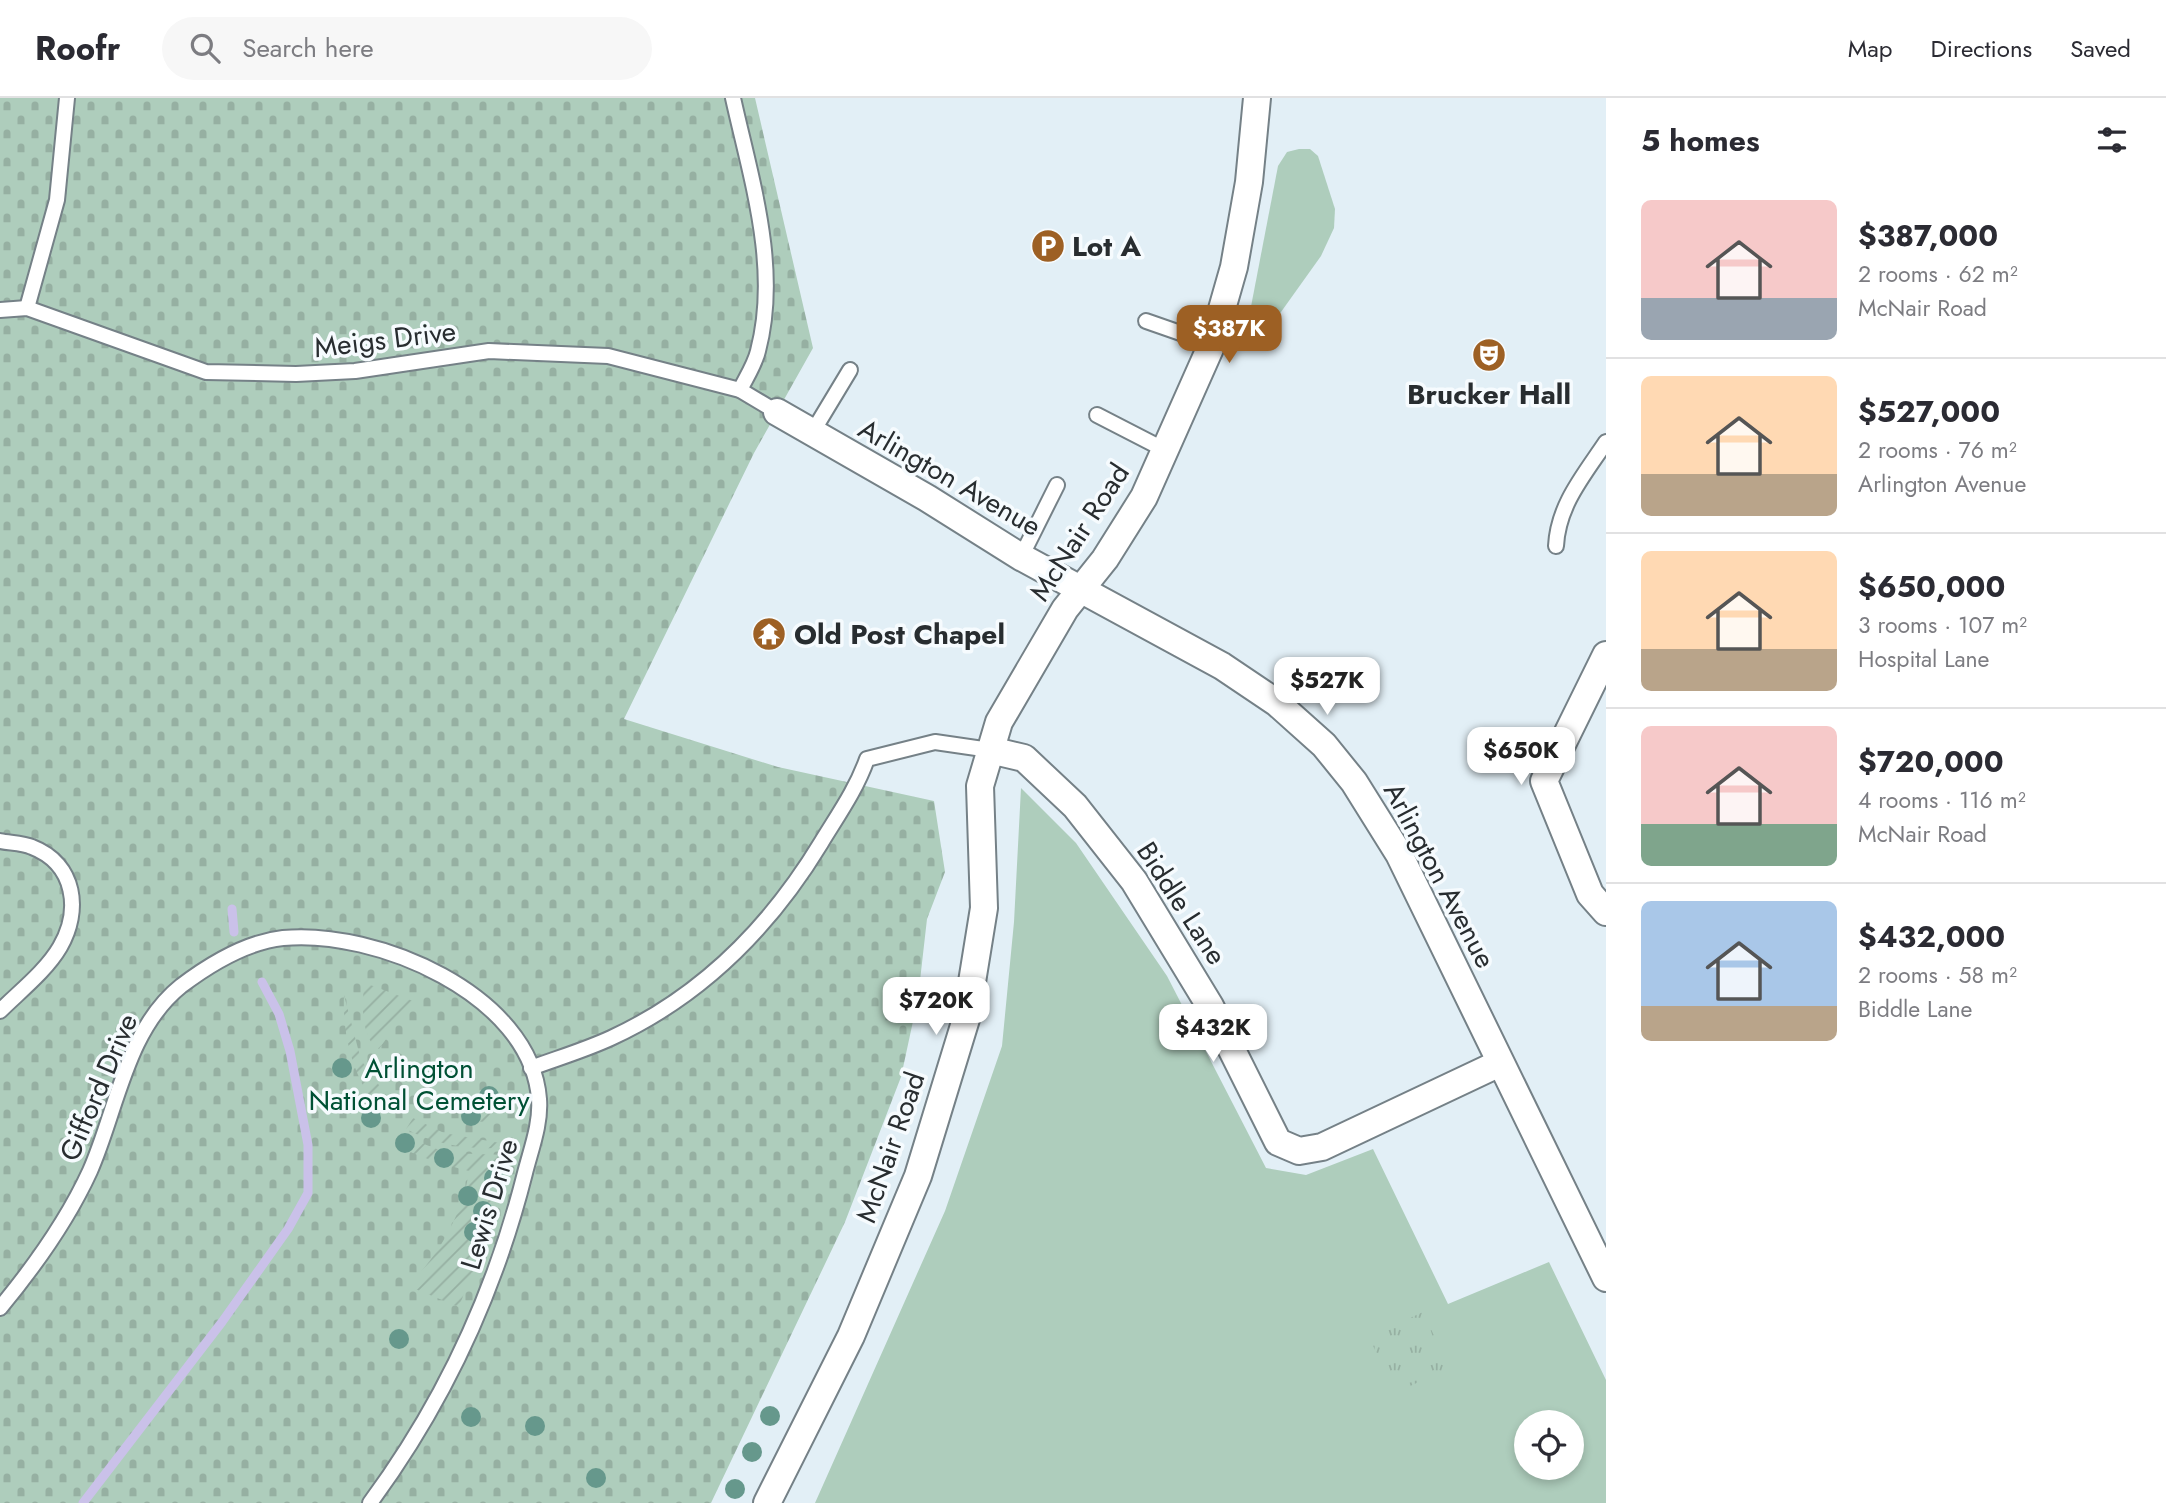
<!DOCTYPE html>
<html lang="en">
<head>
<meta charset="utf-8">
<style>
	:root { --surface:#fff; --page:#f7f7f7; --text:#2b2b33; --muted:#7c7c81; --line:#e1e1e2; --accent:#9d6024 }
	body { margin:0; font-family:Jost,sans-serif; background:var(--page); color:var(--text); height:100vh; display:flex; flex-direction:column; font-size:26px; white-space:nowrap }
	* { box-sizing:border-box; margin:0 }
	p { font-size:23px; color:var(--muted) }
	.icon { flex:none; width:38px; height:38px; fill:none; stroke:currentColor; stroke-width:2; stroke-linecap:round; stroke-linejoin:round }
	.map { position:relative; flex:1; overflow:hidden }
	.side { display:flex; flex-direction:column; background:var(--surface); width:560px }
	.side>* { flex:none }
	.controls { position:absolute; left:1514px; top:1312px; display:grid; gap:14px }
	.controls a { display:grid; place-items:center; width:70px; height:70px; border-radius:50%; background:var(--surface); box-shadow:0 4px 10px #0003; font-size:35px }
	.price { position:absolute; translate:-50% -60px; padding:0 16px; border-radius:14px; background:#fff; color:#222; font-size:23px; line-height:46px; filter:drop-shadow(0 2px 4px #0008) }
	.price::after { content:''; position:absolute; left:50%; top:42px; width:21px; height:16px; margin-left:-10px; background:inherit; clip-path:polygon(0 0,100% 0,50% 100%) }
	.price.active { background:var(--accent); color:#fff }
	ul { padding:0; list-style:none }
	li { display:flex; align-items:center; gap:21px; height:175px; padding:0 35px }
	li+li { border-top:2px solid var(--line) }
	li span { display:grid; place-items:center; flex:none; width:196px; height:140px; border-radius:10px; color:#555 }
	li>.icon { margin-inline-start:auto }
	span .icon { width:84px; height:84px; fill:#fffc; stroke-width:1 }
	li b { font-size:30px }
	h2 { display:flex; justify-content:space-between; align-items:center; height:84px; padding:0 35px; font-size:30px }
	header { display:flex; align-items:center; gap:42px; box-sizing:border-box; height:98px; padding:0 35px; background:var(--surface); border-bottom:2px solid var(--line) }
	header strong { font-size:33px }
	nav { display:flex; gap:38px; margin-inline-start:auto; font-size:24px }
	.search { width:490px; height:63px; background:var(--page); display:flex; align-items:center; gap:18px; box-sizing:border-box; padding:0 24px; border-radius:38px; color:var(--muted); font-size:26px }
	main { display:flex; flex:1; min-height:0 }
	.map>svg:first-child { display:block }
	.grass { fill:#aecdbc; fill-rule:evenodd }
	.cemetery { fill:url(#cemetery-stones) }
	.park { fill:url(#park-tufts) }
	.garden { fill:url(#garden-furrows) }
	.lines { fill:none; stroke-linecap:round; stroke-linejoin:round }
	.stream { stroke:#cac1e9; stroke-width:9 }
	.service-casing { stroke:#758187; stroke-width:18 }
	.minor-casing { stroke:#758187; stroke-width:30 }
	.service { stroke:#fff; stroke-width:14 }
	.minor { stroke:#fff; stroke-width:26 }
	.tree { fill:#66988c }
	.labels { text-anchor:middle; stroke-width:7; stroke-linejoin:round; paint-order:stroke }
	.poi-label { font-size:28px; font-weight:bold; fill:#282d30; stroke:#f6fbfe; text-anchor:start }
	.street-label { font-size:28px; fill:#282d30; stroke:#f6fbfe }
	.park-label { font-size:28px; fill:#005135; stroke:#f6fbfe }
</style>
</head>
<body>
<header>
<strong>Roofr</strong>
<div class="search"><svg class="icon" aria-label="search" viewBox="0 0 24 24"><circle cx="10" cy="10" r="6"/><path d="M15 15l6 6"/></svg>Search here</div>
<nav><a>Map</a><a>Directions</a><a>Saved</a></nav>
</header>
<main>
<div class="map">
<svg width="1606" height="1405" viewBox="0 0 1606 1405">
	<defs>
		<pattern id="cemetery-stones" width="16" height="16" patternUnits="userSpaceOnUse" patternTransform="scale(1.75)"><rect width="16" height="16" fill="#aecdbc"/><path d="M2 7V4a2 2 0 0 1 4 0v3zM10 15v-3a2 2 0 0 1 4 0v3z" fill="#96b0a2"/></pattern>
		<pattern id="park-tufts" width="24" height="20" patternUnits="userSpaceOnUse" patternTransform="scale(1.75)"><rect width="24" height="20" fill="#aecdbc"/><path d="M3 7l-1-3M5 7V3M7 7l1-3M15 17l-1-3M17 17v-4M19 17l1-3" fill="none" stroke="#96b0a2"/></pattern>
		<pattern id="garden-furrows" width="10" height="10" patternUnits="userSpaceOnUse" patternTransform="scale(1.75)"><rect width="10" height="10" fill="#aecdbc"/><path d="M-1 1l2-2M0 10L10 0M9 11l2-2" fill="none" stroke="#96b0a2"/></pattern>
	</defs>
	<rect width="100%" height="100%" fill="#e2eff6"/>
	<g class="grass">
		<path d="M1299 51H1310L1318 58 1335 111 1334 130 1321 158 1271 228C1264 233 1260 233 1251 229L1249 219 1278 68 1287 54Z"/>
		<path d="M1021 690 1076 745 1167 878 1266 1070 1306 1077 1373 1051 1448 1206 1549 1164 1606 1282V1405H815L945 1113 1002 948 1014 824ZM1526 1325H1572V1370H1526Z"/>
	</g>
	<polygon class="cemetery" points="0,0 755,0 813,250 754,355 624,621 778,669 934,703 945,774 927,821 918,900 901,979 845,1124 711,1405 0,1405"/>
	<polygon class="park" points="1423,1214 1449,1270 1395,1295 1369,1239"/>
	<g class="garden">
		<path d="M365 885 413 903 379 951C361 943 361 902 365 885Z"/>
		<path d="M344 897 361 962 391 1004 383 1015C354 986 342 937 344 897Z"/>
		<polygon points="491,985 498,1008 496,1025 462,1022"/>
		<path d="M413 1020 444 1035 500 1045 499 1050C466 1051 436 1047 406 1031Z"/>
		<path d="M401 1037 447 1055 508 1057 486 1136 459 1209 408 1188C438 1158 463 1116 469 1073 443 1066 418 1060 394 1045Z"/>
	</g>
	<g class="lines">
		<g class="stream">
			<polyline points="232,811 234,834"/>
			<polyline points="83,1405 222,1224 288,1131 308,1095 308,1047 290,953 279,916 262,884"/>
		</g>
		<g class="service-casing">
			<g id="service">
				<path d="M733 0C751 81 780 170 758 253 755 266 746 280 740 292"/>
				<polyline points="27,210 57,102 67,0"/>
				<polyline points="0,212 27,210 206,274 296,276 355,273 489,253 608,258 740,292 777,314"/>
				<polyline points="1146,223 1212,246"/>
				<polyline points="1097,317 1167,353"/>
				<polyline points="812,335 850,272"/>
				<path d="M1556 448C1558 407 1584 377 1606 344"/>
				<polyline points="1021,459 1057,387"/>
				<path d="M0 743C10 745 23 745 32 749 76 766 81 813 60 849 46 873 19 894 0 913"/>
				<path d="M531 970C558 960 585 952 611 940 702 898 770 829 821 745 838 717 856 692 867 661L935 644 990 652"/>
				<path d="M0 1210C34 1169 68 1121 90 1073 117 1012 126 932 181 888 210 866 247 844 283 840 375 831 531 896 539 1001 541 1026 531 1051 525 1075 495 1194 443 1306 370 1405"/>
			</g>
		</g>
		<g class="minor-casing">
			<g id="minor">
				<polyline points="777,314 927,400 1021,459 1222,568 1277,605 1324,647 1354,684 1399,756 1606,1180"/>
				<polyline points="1606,557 1544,683 1590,796 1606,814"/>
				<polyline points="990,652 1024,660 1075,708 1134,783 1210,908 1278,1044 1299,1053 1322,1049 1500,965"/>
				<polyline points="767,1405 851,1238 918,1078 966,921 984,810 980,688 999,624 1065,511 1105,461 1144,399 1212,246 1234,169 1249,84 1257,0"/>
			</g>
		</g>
		<use href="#service" class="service"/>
		<use href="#minor" class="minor"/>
	</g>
	<g class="tree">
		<circle cx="342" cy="970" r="10"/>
		<circle cx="489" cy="998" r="10"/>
		<circle cx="471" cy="1018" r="10"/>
		<circle cx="371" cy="1020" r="10"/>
		<circle cx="405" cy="1045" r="10"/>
		<circle cx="444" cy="1060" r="10"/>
		<circle cx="494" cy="1080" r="10"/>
		<circle cx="468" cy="1098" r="10"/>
		<circle cx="483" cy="1113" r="10"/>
		<circle cx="474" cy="1134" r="10"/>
		<circle cx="399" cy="1241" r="10"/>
		<circle cx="770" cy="1318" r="10"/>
		<circle cx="471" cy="1319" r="10"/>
		<circle cx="535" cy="1328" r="10"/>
		<circle cx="752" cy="1354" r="10"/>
		<circle cx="596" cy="1380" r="10"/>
		<circle cx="735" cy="1391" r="10"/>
	</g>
	<defs>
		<g id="parking-disc" transform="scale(1.75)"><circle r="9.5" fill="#9d6024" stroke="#f6fbfe"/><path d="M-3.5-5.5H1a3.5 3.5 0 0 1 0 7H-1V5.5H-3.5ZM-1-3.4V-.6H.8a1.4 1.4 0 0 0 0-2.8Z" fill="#fff"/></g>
		<g id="theatre-disc" transform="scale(1.75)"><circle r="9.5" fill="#9d6024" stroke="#f6fbfe"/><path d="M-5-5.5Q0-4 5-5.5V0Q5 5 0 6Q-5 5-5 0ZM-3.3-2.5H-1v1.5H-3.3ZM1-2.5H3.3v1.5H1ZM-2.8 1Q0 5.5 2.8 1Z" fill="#fff"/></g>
		<g id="temple-disc" transform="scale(1.75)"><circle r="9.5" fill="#9d6024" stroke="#f6fbfe"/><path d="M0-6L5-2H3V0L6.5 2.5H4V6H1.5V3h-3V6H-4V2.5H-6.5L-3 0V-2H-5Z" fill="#fff"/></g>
	</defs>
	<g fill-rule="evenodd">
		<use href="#parking-disc" x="1048" y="148"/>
		<use href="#theatre-disc" x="1489" y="257"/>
		<use href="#temple-disc" x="769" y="536"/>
	</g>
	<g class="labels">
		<g class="poi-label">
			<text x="1072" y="158">Lot A</text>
			<text x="1489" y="306" text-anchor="middle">Brucker Hall</text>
			<text x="794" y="546">Old Post Chapel</text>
		</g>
		<g class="street-label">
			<text transform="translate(385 241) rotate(-7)" y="10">Meigs Drive</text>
			<text transform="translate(950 379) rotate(30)" y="10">Arlington Avenue</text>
			<text transform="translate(1079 434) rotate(-57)" y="10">McNair Road</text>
			<text transform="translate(1440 777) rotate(62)" y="10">Arlington Avenue</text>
			<text transform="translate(1182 805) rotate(57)" y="10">Biddle Lane</text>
			<text transform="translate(98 989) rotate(-67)" y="10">Gifford Drive</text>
			<text transform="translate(890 1049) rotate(-71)" y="10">McNair Road</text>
			<text transform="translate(489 1106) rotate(-73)" y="10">Lewis Drive</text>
		</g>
		<g class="park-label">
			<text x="419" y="980">Arlington<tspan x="419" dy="32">National Cemetery</tspan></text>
		</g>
	</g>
</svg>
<div class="controls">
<a><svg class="icon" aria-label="locate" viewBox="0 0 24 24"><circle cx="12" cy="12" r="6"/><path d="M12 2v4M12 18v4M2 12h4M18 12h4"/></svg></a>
</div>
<b class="price active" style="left:1229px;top:267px">$387K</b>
<b class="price" style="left:1327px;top:619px">$527K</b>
<b class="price" style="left:1521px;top:689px">$650K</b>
<b class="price" style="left:936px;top:939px">$720K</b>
<b class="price" style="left:1213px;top:966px">$432K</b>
</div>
<section class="side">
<h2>5 homes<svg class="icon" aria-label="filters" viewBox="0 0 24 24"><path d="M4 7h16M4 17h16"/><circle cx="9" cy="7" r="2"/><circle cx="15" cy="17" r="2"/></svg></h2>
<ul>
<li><span style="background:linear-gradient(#f6c9c9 70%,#9aa5b1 0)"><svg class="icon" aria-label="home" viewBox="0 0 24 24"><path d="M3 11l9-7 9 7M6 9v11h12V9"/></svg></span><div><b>$387,000</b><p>2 rooms · 62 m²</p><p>McNair Road</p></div></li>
<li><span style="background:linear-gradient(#ffd9b3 70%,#b9a48a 0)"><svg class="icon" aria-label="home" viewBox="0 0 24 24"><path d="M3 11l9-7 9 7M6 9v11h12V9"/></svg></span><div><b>$527,000</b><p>2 rooms · 76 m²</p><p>Arlington Avenue</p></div></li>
<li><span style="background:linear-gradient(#ffd9b3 70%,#b9a48a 0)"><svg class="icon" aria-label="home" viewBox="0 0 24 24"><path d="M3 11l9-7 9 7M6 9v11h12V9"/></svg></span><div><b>$650,000</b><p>3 rooms · 107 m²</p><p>Hospital Lane</p></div></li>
<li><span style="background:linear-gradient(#f6c9c9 70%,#7fa58c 0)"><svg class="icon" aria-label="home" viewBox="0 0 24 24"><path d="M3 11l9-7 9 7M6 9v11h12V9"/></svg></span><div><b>$720,000</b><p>4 rooms · 116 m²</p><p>McNair Road</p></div></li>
<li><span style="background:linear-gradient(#a9c7e8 75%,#b9a48a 0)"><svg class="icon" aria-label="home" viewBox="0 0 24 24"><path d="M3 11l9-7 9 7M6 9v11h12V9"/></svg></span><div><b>$432,000</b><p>2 rooms · 58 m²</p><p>Biddle Lane</p></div></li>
</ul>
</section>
</main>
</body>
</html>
